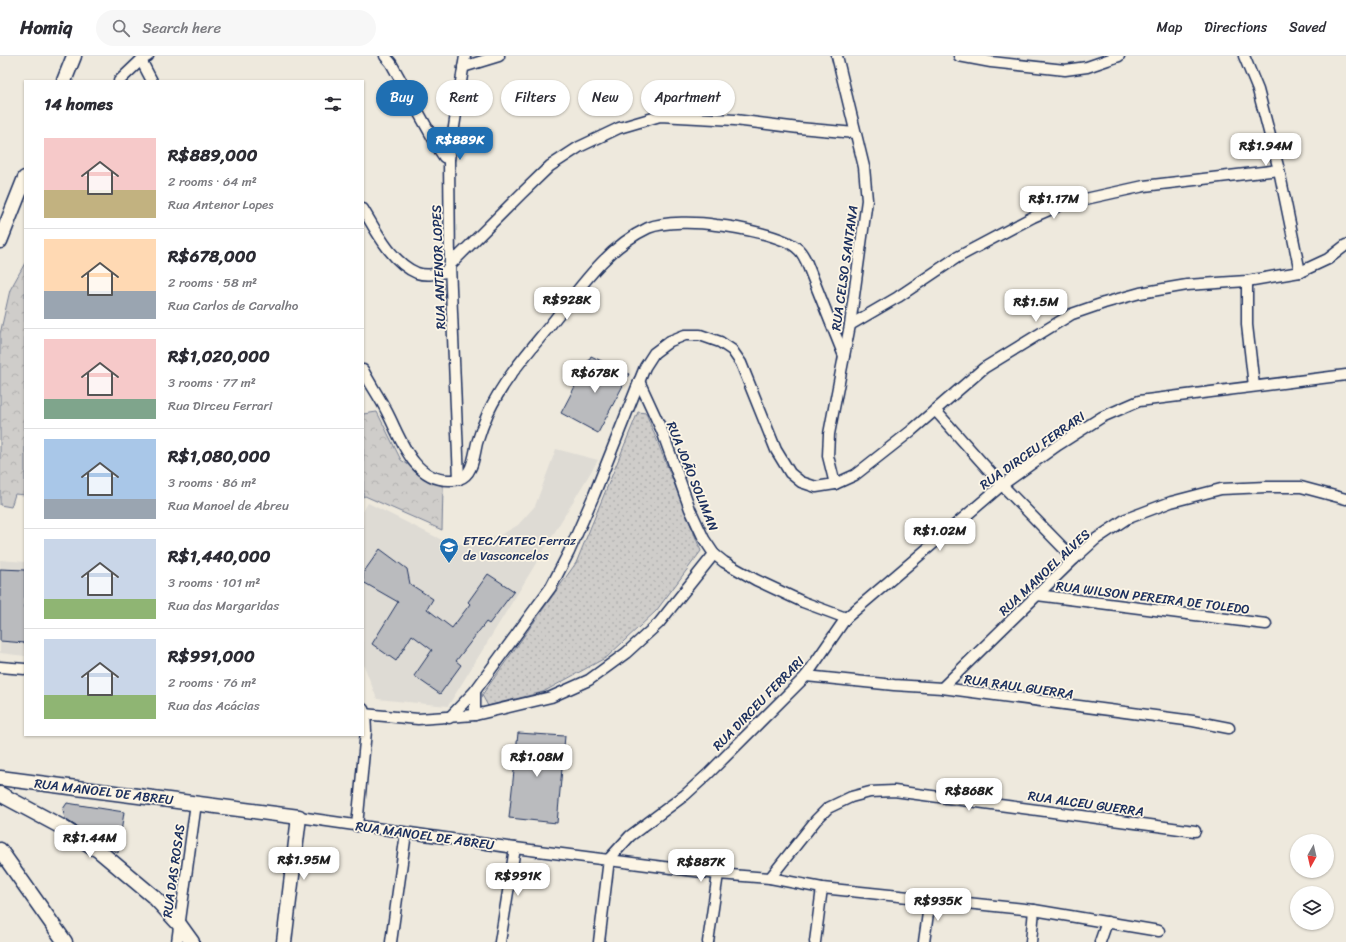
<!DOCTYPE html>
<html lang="en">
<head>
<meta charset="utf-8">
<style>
	:root { --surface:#fff; --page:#f7f7f7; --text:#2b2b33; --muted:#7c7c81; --line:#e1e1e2; --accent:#1f6fb2 }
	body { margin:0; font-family:Sriracha,sans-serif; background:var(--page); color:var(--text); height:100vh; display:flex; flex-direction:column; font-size:15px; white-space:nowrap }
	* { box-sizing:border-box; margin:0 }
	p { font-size:13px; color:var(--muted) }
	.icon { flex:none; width:22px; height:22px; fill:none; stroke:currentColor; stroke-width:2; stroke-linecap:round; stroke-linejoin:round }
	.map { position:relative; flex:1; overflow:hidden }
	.panel { position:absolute; left:24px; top:24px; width:340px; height:656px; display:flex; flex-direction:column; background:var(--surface); border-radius:0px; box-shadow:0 1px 3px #0004 }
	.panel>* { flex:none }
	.hud { position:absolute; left:376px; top:24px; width:380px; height:36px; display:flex; gap:8px }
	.needle { width:26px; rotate:188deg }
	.buttons { position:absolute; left:1290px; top:778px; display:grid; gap:8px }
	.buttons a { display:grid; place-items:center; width:44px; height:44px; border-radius:50%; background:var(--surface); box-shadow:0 1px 3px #0004; font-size:20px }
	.price { position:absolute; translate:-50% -34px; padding:0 9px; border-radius:8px; background:#fff; color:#222; font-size:13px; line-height:26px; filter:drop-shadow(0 1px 2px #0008) }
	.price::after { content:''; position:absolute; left:50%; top:24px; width:12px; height:9px; margin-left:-6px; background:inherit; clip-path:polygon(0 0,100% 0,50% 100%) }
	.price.on { background:var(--accent); color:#fff }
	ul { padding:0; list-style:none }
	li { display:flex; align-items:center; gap:12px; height:100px; padding:0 20px }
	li+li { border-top:1px solid var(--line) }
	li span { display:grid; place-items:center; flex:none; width:112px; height:80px; border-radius:0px; color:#555 }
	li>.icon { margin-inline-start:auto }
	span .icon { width:48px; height:48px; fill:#fffc; stroke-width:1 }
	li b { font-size:17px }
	h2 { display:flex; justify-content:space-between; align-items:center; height:48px; padding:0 20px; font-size:17px }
	.pill { padding:0 14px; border-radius:18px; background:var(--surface); box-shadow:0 1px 3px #0004; font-size:14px; line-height:36px }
	.pill.on { background:var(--accent); color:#fff }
	header { display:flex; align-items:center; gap:24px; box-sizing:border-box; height:56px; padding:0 20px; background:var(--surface); border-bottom:1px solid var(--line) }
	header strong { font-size:19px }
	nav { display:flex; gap:22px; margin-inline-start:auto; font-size:14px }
	.search { width:280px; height:36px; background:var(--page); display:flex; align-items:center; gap:10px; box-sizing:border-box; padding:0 14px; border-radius:22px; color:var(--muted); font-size:15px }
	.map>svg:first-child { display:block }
	.built { fill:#dedbd4 }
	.grass { fill:url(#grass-dots); stroke:#757e94 }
	.forest { fill:url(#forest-crowns); stroke:#757e94 }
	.building { fill:#babbbe; stroke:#1b2f5e }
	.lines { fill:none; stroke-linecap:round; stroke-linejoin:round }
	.street-casing { stroke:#1b2f5e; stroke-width:13 }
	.secondary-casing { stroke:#1b2f5e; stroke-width:17 }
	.street { stroke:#fcf5e5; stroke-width:10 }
	.secondary { stroke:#fcf5e5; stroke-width:14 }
	.labels { text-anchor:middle; stroke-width:3.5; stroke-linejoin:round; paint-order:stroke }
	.street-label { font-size:13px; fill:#1b2f5e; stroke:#fcf5e5 }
	.poi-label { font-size:13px; fill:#1b2f5e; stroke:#fcf5e5; text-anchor:start }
</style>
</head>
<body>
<header>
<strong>Homiq</strong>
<div class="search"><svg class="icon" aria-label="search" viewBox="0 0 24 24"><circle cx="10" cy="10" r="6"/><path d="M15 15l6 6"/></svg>Search here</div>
<nav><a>Map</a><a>Directions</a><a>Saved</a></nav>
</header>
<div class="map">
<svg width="1346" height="886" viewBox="0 0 1346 886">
	<defs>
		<pattern id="grass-dots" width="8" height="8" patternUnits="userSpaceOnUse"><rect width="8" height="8" fill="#cfcdca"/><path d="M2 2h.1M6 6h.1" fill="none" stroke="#b1b0b0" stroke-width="1.8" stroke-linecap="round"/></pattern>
		<pattern id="forest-crowns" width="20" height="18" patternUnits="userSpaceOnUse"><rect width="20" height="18" fill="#cfcdca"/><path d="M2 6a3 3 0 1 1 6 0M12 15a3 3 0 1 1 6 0" fill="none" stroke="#b1b0b0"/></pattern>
	</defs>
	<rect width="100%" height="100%" fill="#eee9dd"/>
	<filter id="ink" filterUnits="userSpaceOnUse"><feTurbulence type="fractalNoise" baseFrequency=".025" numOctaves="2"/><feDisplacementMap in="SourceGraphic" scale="8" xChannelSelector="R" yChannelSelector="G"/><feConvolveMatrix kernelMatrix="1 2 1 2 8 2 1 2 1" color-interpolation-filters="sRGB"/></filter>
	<g filter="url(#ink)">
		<g class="built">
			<polygon points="556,393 598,404 524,527 448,650 377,643 363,607 363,455 368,447 444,485 471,490 499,480 518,469 535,450"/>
			<polygon points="0,504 25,506 25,600 0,597"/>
		</g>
		<polygon class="grass" points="638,356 646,357 701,495 656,555 607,601 543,636 488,650 482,639 576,507"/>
		<g class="forest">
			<polygon points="25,207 25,439 15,438 11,451 0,449 0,278 10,234"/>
			<polygon points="377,356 401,404 443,431 442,474 365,440 363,441 363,358"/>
		</g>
		<g class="building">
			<polygon points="591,300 629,318 598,377 561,357"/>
			<polygon points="380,493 407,513 410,528 433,543 427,553 452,572 470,548 468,546 488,518 514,535 489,568 486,566 456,605 461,609 440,638 414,620 432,594 412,579 396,605 372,588 398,546 363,526 363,517"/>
			<polygon points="0,513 25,514 25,587 0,585"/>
			<polygon points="518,677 565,680 557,767 509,762"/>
			<polygon points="67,747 124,756 118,797 65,763 63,753"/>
		</g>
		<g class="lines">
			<g class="street-casing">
				<g id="street">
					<polyline points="385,0 391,7 440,95 444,101 449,103"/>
					<polyline points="959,0 991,6 1065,14 1087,11 1119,0"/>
					<polyline points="1244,0 1258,34 1279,114 1300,216"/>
					<polyline points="141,4 152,25"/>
					<polyline points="463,11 499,0"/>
					<polyline points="119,25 141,4 148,0"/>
					<path d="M363 153C376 175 392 207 417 217 426 220 435 218 445 216L450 209 521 138 550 110 579 91 619 72 660 60 735 64 799 72 855 77"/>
					<polyline points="1247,225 1247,269 1254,330"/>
					<polyline points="850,269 898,241 956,202 1033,161 1063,148 1144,130 1279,114"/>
					<path d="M363 314C370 328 380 342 387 356 401 383 413 424 449 424 452 424 456 424 459 423 473 419 474 399 477 387 480 377 484 366 488 357 503 325 526 299 548 272 577 236 605 192 648 172 664 165 699 166 716 169 736 171 786 180 799 194 802 197 804 201 806 205L844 300"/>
					<polyline points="639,325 662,375 690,453 704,483 714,498 724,506 756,524 803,546 846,562"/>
					<polyline points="935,354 1002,429 1074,503"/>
					<polyline points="459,423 450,209 449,103 465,0"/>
					<polyline points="835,428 828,400 829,378 850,269 867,144 864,111 837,0"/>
					<polyline points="1037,539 1266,568"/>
					<polyline points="0,611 25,613"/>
					<polyline points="806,620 894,629 942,632 1193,665 1229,672"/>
					<polyline points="942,632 1074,503 1096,483 1126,463 1171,446 1221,433 1266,431 1301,431 1346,443"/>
					<polyline points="475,635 475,659"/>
					<polyline points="363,658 418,663 475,659 551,641 589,624 626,597 659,567 714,498"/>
					<polyline points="449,662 475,635 551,531 569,496 594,439 645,311 654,297 670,285 685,279 700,279 720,286 732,294 741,307 776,394 790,417 801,426 816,431 835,428 855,419 911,375 984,312 1072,258 1104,247 1140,237 1187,229 1247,225 1300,216 1328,203 1346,189"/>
					<polyline points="299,761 515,792 718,818 770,822 822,832 1034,854 1159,875"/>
					<polyline points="357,770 366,675 365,658 363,653"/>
					<polyline points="770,822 816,764 828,752 851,741 870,736 894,735 1195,775"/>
					<polyline points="177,886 196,747"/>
					<polyline points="391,886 406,777"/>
					<polyline points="500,886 515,792"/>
					<polyline points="599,886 609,803 630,780 685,739 708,718 806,620 846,562 1002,429 1058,389 1102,361 1139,345 1346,319"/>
					<polyline points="708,886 718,818"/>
					<polyline points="815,886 822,832"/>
					<polyline points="924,886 930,843"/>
					<polyline points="1031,886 1034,854"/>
					<polyline points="1100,886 1107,866"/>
				</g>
			</g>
			<g class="secondary-casing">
				<g id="secondary">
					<polyline points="64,25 74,0"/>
					<polyline points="0,185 25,122"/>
					<polyline points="0,722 299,761 284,886"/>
					<polyline points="0,738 60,770 98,794 154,841 179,868 192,886"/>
					<polyline points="0,794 65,886"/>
				</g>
			</g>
			<use href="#street" class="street"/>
			<use href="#secondary" class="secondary"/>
		</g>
	</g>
	<defs>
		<g id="university-pin" transform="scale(1)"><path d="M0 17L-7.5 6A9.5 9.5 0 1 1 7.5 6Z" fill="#1f6fb2" stroke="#fcf5e5"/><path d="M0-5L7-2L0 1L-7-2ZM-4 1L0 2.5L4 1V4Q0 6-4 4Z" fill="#fff"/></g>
	</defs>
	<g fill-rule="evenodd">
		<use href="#university-pin" x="449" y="491"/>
	</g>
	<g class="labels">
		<g class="street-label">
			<text transform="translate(438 211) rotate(-92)" y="5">RUA ANTENOR LOPES</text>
			<text transform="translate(844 212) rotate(-82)" y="5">RUA CELSO SANTANA</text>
			<text transform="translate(1032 394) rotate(-35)" y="5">RUA DIRCEU FERRARI</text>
			<text transform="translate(693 420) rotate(68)" y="5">RUA JOÃO SOLIMAN</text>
			<text transform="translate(1044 516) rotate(-43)" y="5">RUA MANOEL ALVES</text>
			<text transform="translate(1153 541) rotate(7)" y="5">RUA WILSON PEREIRA DE TOLEDO</text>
			<text transform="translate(1019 630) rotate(8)" y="5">RUA RAUL GUERRA</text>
			<text transform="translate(758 647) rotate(-46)" y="5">RUA DIRCEU FERRARI</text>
			<text transform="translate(104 735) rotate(7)" y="5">RUA MANOEL DE ABREU</text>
			<text transform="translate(1086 747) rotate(8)" y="5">RUA ALCEU GUERRA</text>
			<text transform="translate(425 779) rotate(8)" y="5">RUA MANOEL DE ABREU</text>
			<text transform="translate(173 815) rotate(-82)" y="5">RUA DAS ROSAS</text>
		</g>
		<g class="poi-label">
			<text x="463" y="489">ETEC/FATEC Ferraz<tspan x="463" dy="15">de Vasconcelos</tspan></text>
		</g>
	</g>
</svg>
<div class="buttons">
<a><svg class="needle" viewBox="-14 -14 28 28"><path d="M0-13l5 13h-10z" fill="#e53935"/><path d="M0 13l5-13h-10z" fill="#7c7c81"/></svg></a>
<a><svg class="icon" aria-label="layers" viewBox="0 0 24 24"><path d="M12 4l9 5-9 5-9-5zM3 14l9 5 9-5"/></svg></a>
</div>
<b class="price on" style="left:460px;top:105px">R$889K</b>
<b class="price" style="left:1266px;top:111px">R$1.94M</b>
<b class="price" style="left:1054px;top:164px">R$1.17M</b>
<b class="price" style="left:567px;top:265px">R$928K</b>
<b class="price" style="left:1036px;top:267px">R$1.5M</b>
<b class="price" style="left:595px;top:338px">R$678K</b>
<b class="price" style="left:940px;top:496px">R$1.02M</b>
<b class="price" style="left:537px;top:722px">R$1.08M</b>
<b class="price" style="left:969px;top:756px">R$868K</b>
<b class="price" style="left:90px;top:803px">R$1.44M</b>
<b class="price" style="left:304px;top:825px">R$1.95M</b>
<b class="price" style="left:701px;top:827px">R$887K</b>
<b class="price" style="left:518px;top:841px">R$991K</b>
<b class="price" style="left:938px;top:866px">R$935K</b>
<div class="hud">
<a class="pill on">Buy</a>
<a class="pill">Rent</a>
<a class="pill">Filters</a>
<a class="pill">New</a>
<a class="pill">Apartment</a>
</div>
<section class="panel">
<h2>14 homes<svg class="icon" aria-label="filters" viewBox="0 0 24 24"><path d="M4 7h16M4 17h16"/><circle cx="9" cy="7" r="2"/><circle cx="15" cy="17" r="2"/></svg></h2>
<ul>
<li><span style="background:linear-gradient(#f6c9c9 65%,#c2b280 0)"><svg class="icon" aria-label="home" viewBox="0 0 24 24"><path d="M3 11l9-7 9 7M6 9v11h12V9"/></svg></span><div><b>R$889,000</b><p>2 rooms · 64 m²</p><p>Rua Antenor Lopes</p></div></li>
<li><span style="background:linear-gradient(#ffd9b3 65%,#9aa5b1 0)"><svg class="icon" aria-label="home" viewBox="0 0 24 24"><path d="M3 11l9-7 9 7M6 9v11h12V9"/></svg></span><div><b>R$678,000</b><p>2 rooms · 58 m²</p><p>Rua Carlos de Carvalho</p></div></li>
<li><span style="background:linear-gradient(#f6c9c9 75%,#7fa58c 0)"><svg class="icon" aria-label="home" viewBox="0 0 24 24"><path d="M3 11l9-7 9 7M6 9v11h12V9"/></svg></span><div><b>R$1,020,000</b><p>3 rooms · 77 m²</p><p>Rua Dirceu Ferrari</p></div></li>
<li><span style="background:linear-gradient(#a9c7e8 75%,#9aa5b1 0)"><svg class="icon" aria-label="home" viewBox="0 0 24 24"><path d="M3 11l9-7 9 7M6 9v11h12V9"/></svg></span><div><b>R$1,080,000</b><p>3 rooms · 86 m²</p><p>Rua Manoel de Abreu</p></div></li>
<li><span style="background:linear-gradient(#c9d6e8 75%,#8fb573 0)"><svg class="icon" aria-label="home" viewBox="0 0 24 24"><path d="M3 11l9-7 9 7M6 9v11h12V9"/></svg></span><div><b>R$1,440,000</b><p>3 rooms · 101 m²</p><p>Rua das Margaridas</p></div></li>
<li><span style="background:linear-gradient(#c9d6e8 70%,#8fb573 0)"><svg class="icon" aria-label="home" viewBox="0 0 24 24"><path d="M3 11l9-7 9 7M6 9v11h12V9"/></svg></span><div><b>R$991,000</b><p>2 rooms · 76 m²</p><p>Rua das Acácias</p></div></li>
</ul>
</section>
</div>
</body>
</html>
